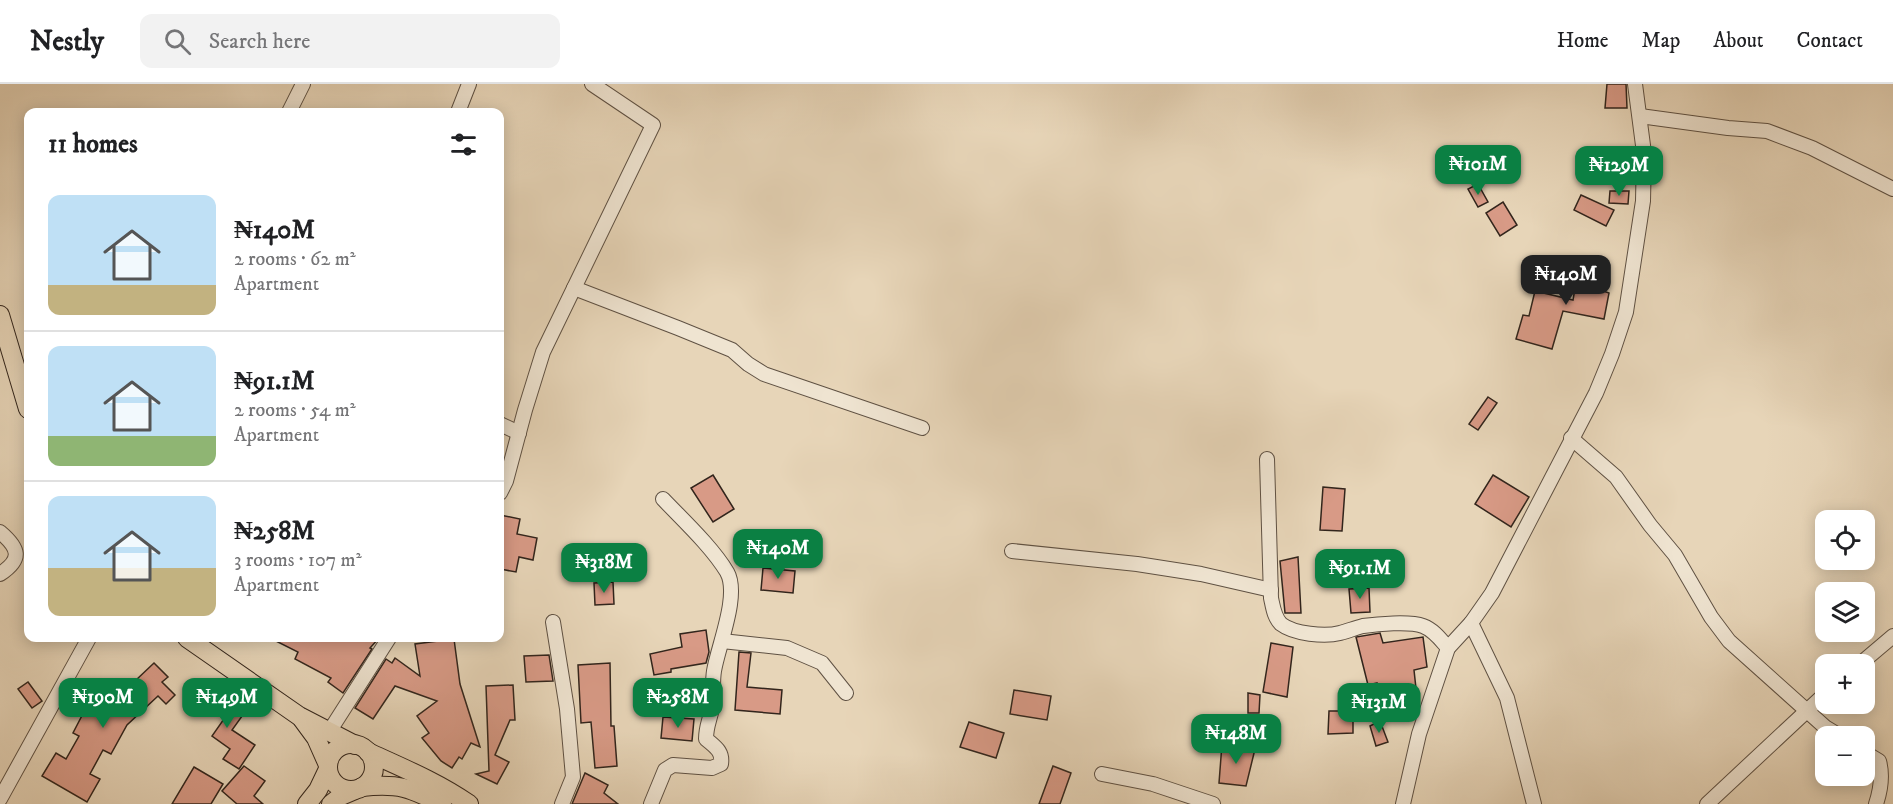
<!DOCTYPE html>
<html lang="en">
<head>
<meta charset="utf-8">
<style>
	:root { --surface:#fff; --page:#f2f2f2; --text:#202124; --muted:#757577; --line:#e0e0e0; --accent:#0b8043 }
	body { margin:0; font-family:"IM FELL DW Pica",serif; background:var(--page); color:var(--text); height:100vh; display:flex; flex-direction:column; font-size:22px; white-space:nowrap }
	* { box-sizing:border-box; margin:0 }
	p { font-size:20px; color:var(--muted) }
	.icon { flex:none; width:33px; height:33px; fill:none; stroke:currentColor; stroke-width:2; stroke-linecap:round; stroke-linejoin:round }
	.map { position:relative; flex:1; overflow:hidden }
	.side { position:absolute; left:24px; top:24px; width:480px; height:534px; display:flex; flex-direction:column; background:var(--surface); border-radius:12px; box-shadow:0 3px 15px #0003 }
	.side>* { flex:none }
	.fabs { position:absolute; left:1815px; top:426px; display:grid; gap:12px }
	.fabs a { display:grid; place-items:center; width:60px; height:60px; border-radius:12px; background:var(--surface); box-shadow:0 3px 15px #0003; font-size:30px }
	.price { position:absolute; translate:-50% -51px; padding:0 14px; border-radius:12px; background:var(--accent); color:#fff; font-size:20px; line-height:39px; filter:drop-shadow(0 2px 3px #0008) }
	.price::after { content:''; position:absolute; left:50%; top:36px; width:18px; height:14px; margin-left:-9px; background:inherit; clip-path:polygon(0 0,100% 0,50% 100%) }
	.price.selected { background:#222; color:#fff }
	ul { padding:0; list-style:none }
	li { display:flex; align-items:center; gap:18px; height:150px; padding:0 24px }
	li+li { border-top:2px solid var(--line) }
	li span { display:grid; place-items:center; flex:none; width:168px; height:120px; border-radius:12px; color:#555 }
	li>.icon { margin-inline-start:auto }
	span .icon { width:72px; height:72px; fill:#fffc; stroke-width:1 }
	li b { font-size:26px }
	h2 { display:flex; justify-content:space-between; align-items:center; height:72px; padding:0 24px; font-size:26px }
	header { display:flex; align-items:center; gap:36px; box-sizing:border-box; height:84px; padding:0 30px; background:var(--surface); border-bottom:2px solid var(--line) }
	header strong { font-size:28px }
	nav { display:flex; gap:33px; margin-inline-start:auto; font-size:21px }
	.search { width:420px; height:54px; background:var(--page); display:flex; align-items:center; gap:15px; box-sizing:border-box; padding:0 21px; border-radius:12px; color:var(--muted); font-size:22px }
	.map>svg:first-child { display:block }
	.building { fill:#d89a86; stroke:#32251c; stroke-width:1.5 }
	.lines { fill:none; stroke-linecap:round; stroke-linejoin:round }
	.minor-casing { stroke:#5f5143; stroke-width:16 }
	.major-casing { stroke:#32251c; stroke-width:20 }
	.minor { stroke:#efe4d1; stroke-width:14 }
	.major { stroke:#e7d5b8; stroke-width:18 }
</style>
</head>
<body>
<header>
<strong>Nestly</strong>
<div class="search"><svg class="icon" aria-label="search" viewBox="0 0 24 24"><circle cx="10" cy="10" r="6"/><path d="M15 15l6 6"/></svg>Search here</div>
<nav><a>Home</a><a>Map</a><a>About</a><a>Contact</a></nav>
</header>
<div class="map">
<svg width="1893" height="720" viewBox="0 0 1893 720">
	<rect width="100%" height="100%" fill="#e7d5b8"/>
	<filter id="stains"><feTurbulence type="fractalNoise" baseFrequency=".00333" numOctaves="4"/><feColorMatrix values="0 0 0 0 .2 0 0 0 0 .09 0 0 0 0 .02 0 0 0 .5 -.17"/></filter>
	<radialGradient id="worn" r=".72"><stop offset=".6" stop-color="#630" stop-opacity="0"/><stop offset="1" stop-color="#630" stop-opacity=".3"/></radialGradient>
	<g class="building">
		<polygon points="1607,0 1626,0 1627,24 1605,24"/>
		<polygon points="1478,100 1488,118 1478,123 1468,105"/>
		<polygon points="1610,107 1629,107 1628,120 1609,119"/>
		<polygon points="1581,111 1614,126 1606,142 1574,126"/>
		<polygon points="1503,118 1517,141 1500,152 1486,129"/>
		<polygon points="1580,176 1606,179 1603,207 1609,209 1604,235 1563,227 1552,265 1516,255 1523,231 1529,232 1535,207 1573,216"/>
		<polygon points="1488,313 1497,319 1478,346 1469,340"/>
		<polygon points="713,391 734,425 713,438 691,404"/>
		<polygon points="1493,391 1529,413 1511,443 1475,420"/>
		<polygon points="1323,403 1345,405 1342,447 1320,446"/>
		<polygon points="500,431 520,435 517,450 537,454 533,476 519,473 516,488 500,485"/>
		<polygon points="1298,473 1301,529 1285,529 1280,477"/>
		<polygon points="1353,481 1353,500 1332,502 1330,483"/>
		<polygon points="763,484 795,487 793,509 761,506"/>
		<polygon points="613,498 614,520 595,521 594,499"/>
		<polygon points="1369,504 1370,528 1351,529 1349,505"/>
		<polygon points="706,546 709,568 706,579 671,585 671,588 654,591 650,570 682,563 680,550"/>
		<polygon points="1380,549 1383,559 1423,553 1427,583 1414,586 1418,623 1415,632 1382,637 1377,599 1368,601 1356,553"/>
		<polygon points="270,554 379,554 370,564 372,565 343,609 328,598 331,594 295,575 298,568"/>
		<polygon points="454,555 460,600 480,663 471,659 462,675 459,673 452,684 441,677 422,654 429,649 417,632 437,617 395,602 373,635 355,624 386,575 392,579 395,574 420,592 415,560"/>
		<polygon points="1271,559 1293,563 1287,613 1263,608"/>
		<polygon points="739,568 751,569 747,603 782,606 780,630 735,626"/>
		<polygon points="549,571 553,597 526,598 524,572"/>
		<polygon points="154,579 168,593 162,598 175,611 166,620 158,612 127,641 111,670 103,666 90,690 100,695 87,718 42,692 56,669 66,675 79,652 73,649 88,620 73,614 77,603 88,608 96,597 117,614"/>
		<polygon points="610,579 611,642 614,642 617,682 595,684 591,638 581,639 578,581"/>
		<polygon points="28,598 42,617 32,624 18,605"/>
		<polygon points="513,601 515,636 510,636 495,671 509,678 497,700 476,690 489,687 486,602"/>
		<polygon points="199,602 231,626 235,621 245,628 232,646 255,661 239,685 223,675 230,665 212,652 224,635 192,611"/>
		<polygon points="1014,606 1051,612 1047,636 1010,630"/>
		<polygon points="1248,609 1260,611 1259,629 1248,629"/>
		<polygon points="1329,627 1353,627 1353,649 1328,650"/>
		<polygon points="663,633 694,635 692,657 661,654"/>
		<polygon points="1380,637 1388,658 1376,662 1370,642"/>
		<polygon points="969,638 1004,649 996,674 960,663"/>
		<polygon points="1222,660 1255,665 1246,702 1219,699"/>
		<polygon points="244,682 265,697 254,712 263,720 237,720 222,707"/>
		<polygon points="1053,682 1071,689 1060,720 1039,720"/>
		<polygon points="194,683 223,700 211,720 172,720"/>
		<polygon points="585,689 608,701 604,709 618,720 572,720"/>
	</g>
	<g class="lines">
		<g class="minor-casing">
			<g id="minor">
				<polyline points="289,28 303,0"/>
				<polyline points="458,28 469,0"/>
				<polyline points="1640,32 1728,44 1767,47 1812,64 1893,105"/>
				<polyline points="574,204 678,244 732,266 748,280 764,290 922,344"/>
				<polyline points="500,340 519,349"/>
				<polyline points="1571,354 1616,393 1650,441 1675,471 1711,533 1729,557 1825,643 1840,652"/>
				<path d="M1267 375 1271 514C1273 523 1274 533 1281 540 1294 550 1325 553 1340 549 1348 547 1355 544 1363 542 1377 540 1410 537 1423 542 1434 546 1441 556 1448 564"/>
				<polyline points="500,409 506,397 525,326 543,268 653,41 592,0"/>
				<path d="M0 448C19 464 23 475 0 490"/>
				<polyline points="1012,467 1137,480 1201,490 1271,506"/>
				<polyline points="553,538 567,625 573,693 562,720"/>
				<polyline points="1471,539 1507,614 1534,720"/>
				<polyline points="722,557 787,564 822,579 846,609"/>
				<polyline points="1860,580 1893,552"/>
				<polyline points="329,648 389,554"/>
				<path d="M1864 668 1879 677C1883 692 1881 705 1876 720"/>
				<polyline points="1102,690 1153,700 1213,720"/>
				<polyline points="0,715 89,554"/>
				<path d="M651 720 665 686 673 681 712 684 721 680C723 667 715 663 706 655 706 642 710 636 712 624 714 612 712 599 714 587 718 562 740 511 727 488 712 463 683 436 663 415"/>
				<polyline points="1403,720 1419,650 1448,564 1471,539 1492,509 1596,309 1612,270 1626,228 1643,117 1644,69 1635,0"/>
				<polyline points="1707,720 1826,609"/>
			</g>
		</g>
		<g class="major-casing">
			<g id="major">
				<polyline points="0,231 28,325"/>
				<polyline points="187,554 299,632 355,661"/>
				<polyline points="302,635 316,654 328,681"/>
				<circle cx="351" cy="683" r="23"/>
				<path d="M368 668C403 684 437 698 469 720"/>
				<path d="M362 703C399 699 410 704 442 720"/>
				<polyline points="307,720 318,706 328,685"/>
				<polyline points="331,720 341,712 355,706"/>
			</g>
		</g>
		<use href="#minor" class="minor"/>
		<use href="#major" class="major"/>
	</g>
	<rect width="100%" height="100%" filter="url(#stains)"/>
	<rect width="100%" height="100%" fill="url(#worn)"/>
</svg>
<div class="fabs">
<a><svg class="icon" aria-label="locate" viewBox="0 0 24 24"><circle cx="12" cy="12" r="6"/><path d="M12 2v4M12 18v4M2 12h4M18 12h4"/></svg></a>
<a><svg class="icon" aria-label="layers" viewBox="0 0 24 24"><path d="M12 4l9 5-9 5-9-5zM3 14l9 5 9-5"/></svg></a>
<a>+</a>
<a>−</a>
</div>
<b class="price" style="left:1478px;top:112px">₦101M</b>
<b class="price" style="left:1619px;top:113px">₦129M</b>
<b class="price selected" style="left:1566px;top:222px">₦140M</b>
<b class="price" style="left:778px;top:496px">₦140M</b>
<b class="price" style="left:604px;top:510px">₦318M</b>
<b class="price" style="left:1360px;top:516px">₦91.1M</b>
<b class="price" style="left:103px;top:645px">₦190M</b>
<b class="price" style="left:227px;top:645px">₦149M</b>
<b class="price" style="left:678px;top:645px">₦258M</b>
<b class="price" style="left:1379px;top:650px">₦131M</b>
<b class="price" style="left:1236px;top:681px">₦148M</b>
<section class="side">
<h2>11 homes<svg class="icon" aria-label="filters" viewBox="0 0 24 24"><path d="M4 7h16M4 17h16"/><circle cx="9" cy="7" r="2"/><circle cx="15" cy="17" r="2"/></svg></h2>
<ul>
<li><span style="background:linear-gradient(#bfe0f5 75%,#c2b280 0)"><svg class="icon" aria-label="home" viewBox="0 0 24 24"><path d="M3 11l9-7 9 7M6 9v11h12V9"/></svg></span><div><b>₦140M</b><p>2 rooms · 62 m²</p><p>Apartment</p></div></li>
<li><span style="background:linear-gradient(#bfe0f5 75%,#8fb573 0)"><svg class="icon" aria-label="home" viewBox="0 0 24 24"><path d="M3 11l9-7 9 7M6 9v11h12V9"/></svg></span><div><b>₦91.1M</b><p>2 rooms · 54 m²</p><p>Apartment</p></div></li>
<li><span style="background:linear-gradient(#bfe0f5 60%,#c2b280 0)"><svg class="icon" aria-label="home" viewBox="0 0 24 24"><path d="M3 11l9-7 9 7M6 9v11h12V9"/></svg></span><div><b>₦258M</b><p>3 rooms · 107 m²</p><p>Apartment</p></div></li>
</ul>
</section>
</div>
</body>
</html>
